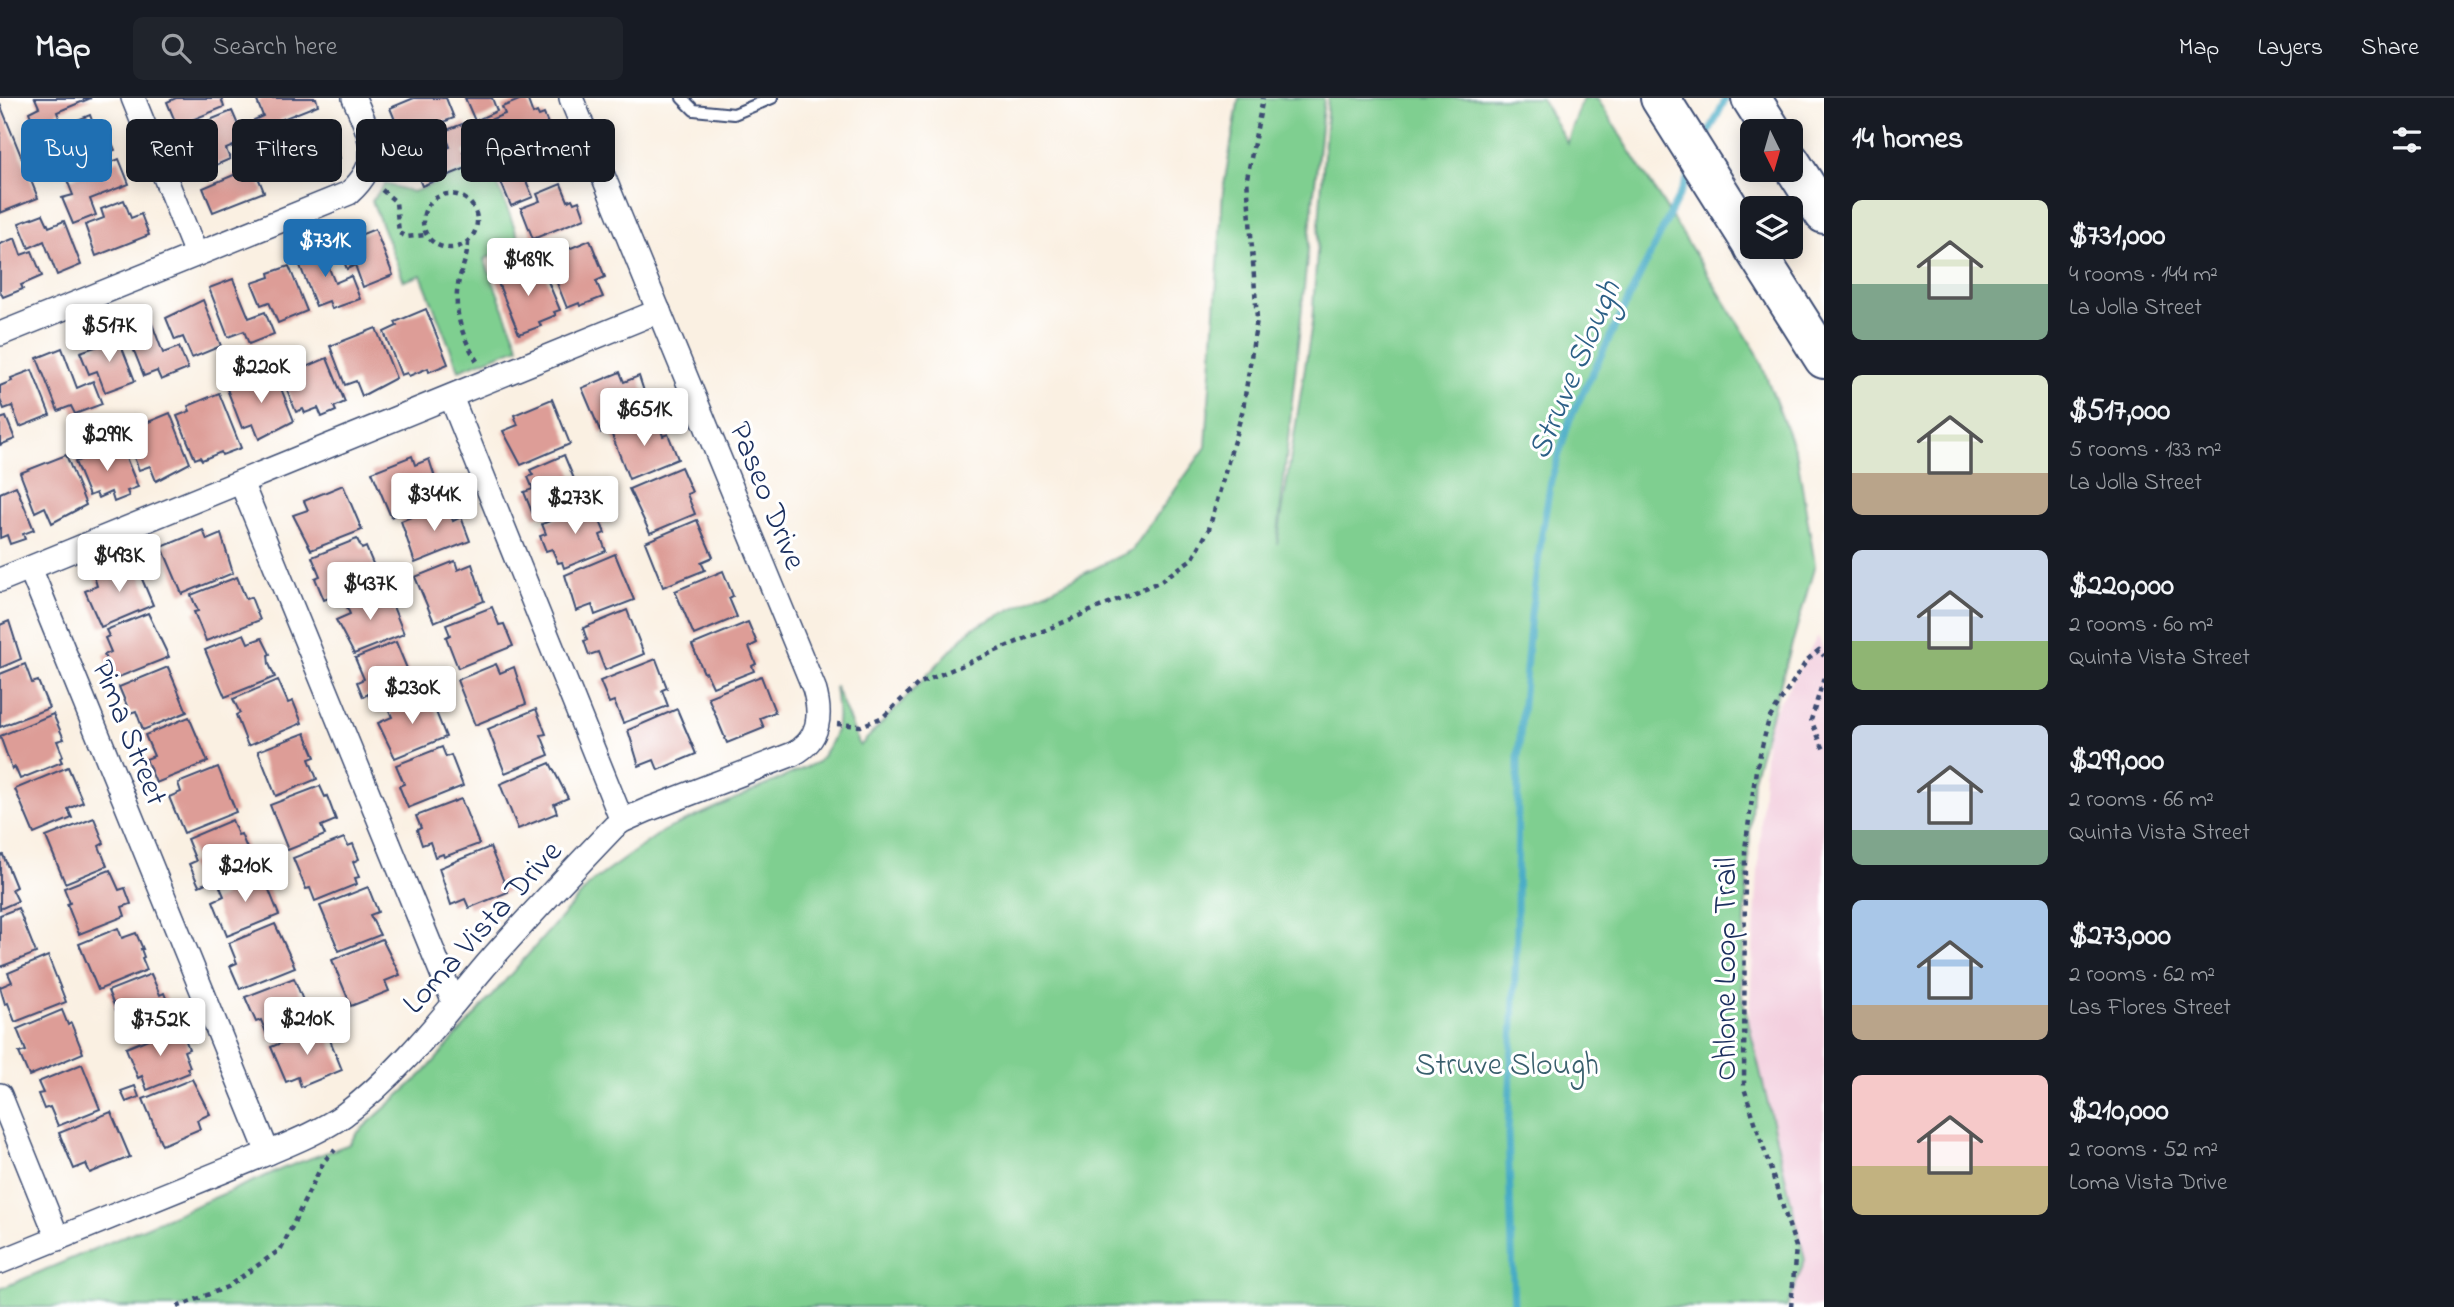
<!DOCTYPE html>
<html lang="en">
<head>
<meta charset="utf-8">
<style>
	:root { --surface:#171b24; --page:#20242c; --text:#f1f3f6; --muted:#9ea1a6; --line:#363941; --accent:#1f6fb2 }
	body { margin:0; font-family:"Indie Flower",sans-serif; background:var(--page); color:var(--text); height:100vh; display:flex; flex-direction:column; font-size:26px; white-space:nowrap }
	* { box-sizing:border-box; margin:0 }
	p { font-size:23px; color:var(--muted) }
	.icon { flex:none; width:38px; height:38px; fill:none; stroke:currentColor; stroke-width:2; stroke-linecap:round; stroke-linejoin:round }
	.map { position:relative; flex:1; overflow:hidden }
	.drawer { display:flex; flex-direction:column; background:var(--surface); width:630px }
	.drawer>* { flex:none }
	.banner { position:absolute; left:21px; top:21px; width:665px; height:63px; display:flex; gap:14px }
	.needle { width:46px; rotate:175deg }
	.buttons { position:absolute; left:1740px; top:21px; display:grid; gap:14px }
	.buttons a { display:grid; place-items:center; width:63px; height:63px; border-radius:10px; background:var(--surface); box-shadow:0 4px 18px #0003; font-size:35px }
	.price { position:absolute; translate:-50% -60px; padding:0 16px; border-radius:7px; background:#fff; color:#222; font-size:23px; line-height:46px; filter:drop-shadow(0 2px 4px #0008) }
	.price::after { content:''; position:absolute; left:50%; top:42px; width:21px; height:16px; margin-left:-10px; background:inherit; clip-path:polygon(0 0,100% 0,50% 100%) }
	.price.on { background:var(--accent); color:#fff }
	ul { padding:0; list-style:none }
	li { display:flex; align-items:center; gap:21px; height:175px; padding:0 28px }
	li span { display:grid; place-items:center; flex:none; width:196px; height:140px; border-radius:10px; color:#555 }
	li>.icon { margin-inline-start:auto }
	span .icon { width:84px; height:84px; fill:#fffc; stroke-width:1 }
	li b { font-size:30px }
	h2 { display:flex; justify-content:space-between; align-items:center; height:84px; padding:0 28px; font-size:30px }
	.tag { padding:0 24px; border-radius:10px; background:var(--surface); box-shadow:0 4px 18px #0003; font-size:24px; line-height:63px }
	.tag.on { background:var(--accent); color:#fff }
	header { display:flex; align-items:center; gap:42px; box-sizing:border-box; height:98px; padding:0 35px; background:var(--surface); border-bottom:2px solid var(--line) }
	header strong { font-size:33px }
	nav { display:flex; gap:38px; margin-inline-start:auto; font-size:24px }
	.search { width:490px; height:63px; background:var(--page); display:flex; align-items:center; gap:18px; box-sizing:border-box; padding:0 24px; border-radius:10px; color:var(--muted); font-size:26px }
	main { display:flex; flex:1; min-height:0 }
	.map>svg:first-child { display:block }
	.built { fill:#f3cfde }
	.green { fill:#7fcf90; stroke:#4d7f77; stroke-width:2 }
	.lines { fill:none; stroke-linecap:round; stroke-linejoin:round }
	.stream { stroke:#45aac5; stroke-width:7 }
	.building { fill:#dd9d97 }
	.lane-casing { stroke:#3c4c72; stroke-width:14 }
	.street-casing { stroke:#3c4c72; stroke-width:26 }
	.highway-casing { stroke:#3c4c72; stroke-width:42 }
	.path { stroke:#3c4c72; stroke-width:4.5; stroke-dasharray:5 5; stroke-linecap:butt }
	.lane { stroke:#fff; stroke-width:10 }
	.street { stroke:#fff; stroke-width:23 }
	.highway { stroke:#fff; stroke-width:38 }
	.labels { text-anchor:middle; stroke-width:6; stroke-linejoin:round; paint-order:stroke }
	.street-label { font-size:32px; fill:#1b2f5e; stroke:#fff }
	.park-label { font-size:32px; fill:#395f6d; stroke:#fff }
	.water-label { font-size:33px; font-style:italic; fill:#2c6087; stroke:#fff }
</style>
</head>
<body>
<header>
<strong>Map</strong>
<div class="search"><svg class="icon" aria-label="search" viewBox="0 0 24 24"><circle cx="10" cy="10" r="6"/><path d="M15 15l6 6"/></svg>Search here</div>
<nav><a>Map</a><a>Layers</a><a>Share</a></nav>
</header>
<main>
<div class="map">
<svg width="1824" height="1209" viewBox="0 0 1824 1209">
	<rect width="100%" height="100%" fill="#fff"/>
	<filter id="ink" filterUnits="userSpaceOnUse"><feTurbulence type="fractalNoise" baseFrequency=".0143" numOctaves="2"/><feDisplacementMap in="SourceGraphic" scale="14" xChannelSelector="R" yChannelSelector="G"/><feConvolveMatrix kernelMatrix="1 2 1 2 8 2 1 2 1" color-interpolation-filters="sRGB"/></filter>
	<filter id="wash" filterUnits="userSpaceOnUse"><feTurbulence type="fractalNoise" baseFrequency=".00686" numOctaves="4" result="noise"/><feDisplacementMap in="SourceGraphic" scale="28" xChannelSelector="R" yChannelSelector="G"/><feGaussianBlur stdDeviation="1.57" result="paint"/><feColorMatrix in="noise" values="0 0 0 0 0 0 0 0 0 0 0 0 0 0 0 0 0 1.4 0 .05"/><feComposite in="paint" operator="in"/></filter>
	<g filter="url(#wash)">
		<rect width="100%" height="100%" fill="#faf0e2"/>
		<polygon class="built" points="1818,538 1824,554 1824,1209 1791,1209 1796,1149 1747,953 1767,626"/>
		<g class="green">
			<path d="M1239 0H1324L1277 446 1312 225 1328 0H1541L1567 45 1583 0H1597L1757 255 1797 358 1815 467 1753 680 1741 893 1805 1162 1787 1209H0V1191L284 1070 350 1046 355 1037 424 975 592 784 663 733 818 664C841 633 839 625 835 588L860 648 971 531 1132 452 1206 349 1223 93Z"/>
			<polygon points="489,64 521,146 484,161 519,249 459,272 421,177 404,183 372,103 385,86 413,94"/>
		</g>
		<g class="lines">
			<g class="stream">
				<polyline points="1703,47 1726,0"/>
				<polyline points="1514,1209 1508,1035 1517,834 1518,661 1531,516 1541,442 1551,382 1570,321 1692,71"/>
			</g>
		</g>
		<g id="blocks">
			<g class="building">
				<polygon points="35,0 91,0 57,14 63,30 39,39 29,14 39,9"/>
				<polygon points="176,0 221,0 224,9 177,28 167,4"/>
				<polygon points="265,0 316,0 318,7 280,22 287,39 264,48 254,22 263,18 257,3"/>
				<polygon points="414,0 446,0 454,20 435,27 438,34 414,44 407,27 403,29 402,25 397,27 390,10"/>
				<polygon points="465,0 492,0 497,13 475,23"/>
				<polygon points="524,0 527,0 533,16 537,14 539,18 544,16 551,33 498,54 487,23 505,16 502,9"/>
				<polygon points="0,6 38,100 0,115"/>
				<polygon points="232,13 245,43 226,51 230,61 207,71 199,50 189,54 180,34"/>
				<polygon points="90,17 97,36 107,32 115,52 63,73 51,43 70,35 67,26"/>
				<polygon points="313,24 322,44 332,40 340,60 288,82 276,51 295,44 290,33"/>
				<polygon points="465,25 475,49 463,54 469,69 422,88 412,64 450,49 444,33"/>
				<polygon points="554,43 564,67 526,83 533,99 511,108 500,82 509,78 503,64"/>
				<polygon points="257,49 268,75 258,79 264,94 213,114 203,90 241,74 234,58"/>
				<polygon points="119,61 129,86 90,101 96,117 73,126 62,100 73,97 67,82"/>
				<polygon points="561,86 568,103 572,101 574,105 579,103 585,120 533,141 521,110 540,103 537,96"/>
				<polygon points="124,102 131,120 141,116 149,137 96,158 85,127 104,120 101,111"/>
				<polygon points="43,116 49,129 64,123 81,167 57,177 44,143 29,150 19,125"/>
				<polygon points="375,131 393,177 363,189 355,167 347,171 338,149 356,142 355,139"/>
				<polygon points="15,140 21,157 32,153 42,178 21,187 23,191 3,199 0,193 0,146"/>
				<polygon points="590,142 605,179 596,183 603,199 580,208 579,205 567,210 547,160"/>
				<polygon points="319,145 335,185 351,178 360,201 332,211 329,203 316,208 295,155"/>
				<polygon points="289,168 307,213 278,225 269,204 261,207 252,185 270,179 269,175"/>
				<polygon points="528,168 531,174 542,169 560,212 554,214 556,217 539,224 541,228 519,236 496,180"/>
				<polygon points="233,181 249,220 265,214 274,236 249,246 244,233 228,239 209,190"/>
				<polygon points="203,202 221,248 192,260 183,239 175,242 166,220"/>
				<polygon points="426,211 448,266 429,274 428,270 409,278 407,275 401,277 384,234 397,228 395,224"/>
				<polygon points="148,215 163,255 179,249 188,271 161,282 157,273 144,278 123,225"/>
				<polygon points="376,230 396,280 362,298 356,283 345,287 330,248"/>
				<polygon points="117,237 135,283 105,294 97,273 89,276 80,254 98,248 97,245"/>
				<polygon points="62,250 77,290 93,283 102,306 75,316 71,308 58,313 37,260"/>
				<polygon points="327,260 345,304 334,309 336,313 322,319 318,310 305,315 303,311 296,314 282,279"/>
				<polygon points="32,272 50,317 20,329 12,308 4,311 0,302 0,288 12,283 11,280"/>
				<polygon points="274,273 294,323 259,341 253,326 242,330 227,291"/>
				<polygon points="620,274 624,284 639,278 651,315 601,335 582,290"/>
				<polygon points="219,295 241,350 222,357 221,354 202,362 200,359 195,361 177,318 190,313 188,308"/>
				<polygon points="552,301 570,346 521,367 503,333 518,327 514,317"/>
				<polygon points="170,315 190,365 156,383 150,368 139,372 124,334"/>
				<polygon points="6,319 15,341 0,347 0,321"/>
				<polygon points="656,319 663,338 668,336 678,361 629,381 612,337"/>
				<polygon points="120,345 138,389 127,393 129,398 114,404 111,394 98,400 96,395 89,398 75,364"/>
				<polygon points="66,357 86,407 52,425 45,409 35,414 20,375"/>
				<polygon points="564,357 582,400 534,419 524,394 533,391 528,379 533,377 530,372"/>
				<polygon points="412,358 415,367 429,361 441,398 391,419 372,374"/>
				<polygon points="681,369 692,394 687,396 695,416 650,435 629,391"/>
				<polygon points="343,387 362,432 311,452 293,417 308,412 304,403"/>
				<polygon points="16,388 34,432 23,436 25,441 10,446 7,437 0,440 0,395"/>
				<polygon points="446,405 453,423 461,419 470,443 415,465 401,423"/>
				<polygon points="593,406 605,435 600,437 606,453 564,470 562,464 558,465 552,451 546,453 540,438 546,436 542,426"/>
				<polygon points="697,422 713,459 701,464 705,472 663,489 645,444"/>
				<polygon points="203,432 207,442 221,436 233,475 182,496 162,449"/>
				<polygon points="357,441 362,451 366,449 379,480 324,502 315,480 320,478 312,459"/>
				<polygon points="615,456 634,502 595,517 592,507 576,513 565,477"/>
				<polygon points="134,462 153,507 101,529 85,493 97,488 94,478"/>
				<polygon points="455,463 458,472 472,466 484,503 434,524 415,479"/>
				<polygon points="723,473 733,498 729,500 737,519 694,537 675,493"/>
				<polygon points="237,479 246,501 251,499 260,522 206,543 194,514 198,513 191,497"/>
				<polygon points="386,491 404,536 354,556 336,522 350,516 346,507"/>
				<polygon points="492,509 499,527 504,526 513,548 458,570 446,539 450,537 446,527"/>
				<polygon points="627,512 644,556 605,572 598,554 589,557 584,543 587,542 583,530"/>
				<polygon points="148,515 169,559 114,581 104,557 111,554 105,540 109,538 106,532"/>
				<polygon points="9,523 21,561 0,570 0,527"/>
				<polygon points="748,524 757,545 749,549 756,566 752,568 754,573 713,589 706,574 704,575 692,547"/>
				<polygon points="244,536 248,545 262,540 270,556 268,557 269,566 275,579 225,599 205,552"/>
				<polygon points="396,544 415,590 373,607 368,596 363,599 357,584 364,581 355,560"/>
				<polygon points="656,561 667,590 662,592 668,608 623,625 614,603 609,605 600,583"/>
				<polygon points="25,566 32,585 38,583 49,610 0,629 0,576"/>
				<polygon points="496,566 500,575 514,569 526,606 475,627 457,582"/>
				<polygon points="168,569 187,614 143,632 136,613 130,615 119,589"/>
				<polygon points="761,578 775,614 760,620 764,630 727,645 708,599"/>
				<polygon points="278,582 288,605 293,603 302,625 248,648 236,617 240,615 233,601"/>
				<polygon points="428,594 446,639 395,660 378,625 392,619 388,610"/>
				<polygon points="536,611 546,636 541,637 549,657 505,675 488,631"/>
				<polygon points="677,611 696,656 658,672 654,662 639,668 628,632"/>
				<polygon points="53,616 64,641 57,643 63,658 60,660 62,664 20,681 15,669 12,671 0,638"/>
				<polygon points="189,619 208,664 156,685 146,661 154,658 145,637"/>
				<polygon points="305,635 315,659 309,661 317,681 276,698 258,653"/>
				<polygon points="442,649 446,659 451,657 463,688 408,710 399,688 404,686 396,667"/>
				<polygon points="550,665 568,700 554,706 557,715 518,731 500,686"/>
				<polygon points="68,669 83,704 68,711 72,720 34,736 15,691"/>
				<polygon points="218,669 236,714 184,735 169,699 181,694 178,685"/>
				<polygon points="320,688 325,699 327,698 336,722 321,728 325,737 288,752 270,707"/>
				<polygon points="461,701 479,746 444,759 443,756 435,759 430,744 422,747 417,732 421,730 416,718"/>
				<polygon points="94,720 104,745 99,748 107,768 65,785 46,739"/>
				<polygon points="232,722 238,737 241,736 253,765 199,788 189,766 196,763 187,741"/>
				<polygon points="344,740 348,748 353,746 359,761 353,764 359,779 355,780 357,786 315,803 310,790 306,791 293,760"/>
				<polygon points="490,749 508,794 469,810 465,801 451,807 439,770"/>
				<polygon points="3,757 16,789 12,791 18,803 0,811 0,758"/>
				<polygon points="110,772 119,792 125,790 131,806 122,809 125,818 79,836 67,806 70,805 64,790"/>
				<polygon points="261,772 279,817 227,838 213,803 224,798 220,789"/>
				<polygon points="368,789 378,814 370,817 380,837 339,853 320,808"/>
				<polygon points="18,810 36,855 0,869 0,817"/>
				<polygon points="275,826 295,869 240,891 230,868 237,865 229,845"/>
				<polygon points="118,830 122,840 136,835 143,851 141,851 144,859 142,860 147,872 98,892 79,846"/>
				<polygon points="382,841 400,877 385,883 389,893 351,908 332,862"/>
				<polygon points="48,858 66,904 15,924 8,905 5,906 0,889 12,884 8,875"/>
				<polygon points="151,876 160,897 164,895 174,919 127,939 108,893"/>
				<polygon points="294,880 312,925 269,942 261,922 256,924 245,899"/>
				<polygon points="62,912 68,927 71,925 83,955 29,978 19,955 26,953 17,931"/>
				<polygon points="324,927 342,972 301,989 298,979 286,984 271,949"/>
				<polygon points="180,928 189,951 184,953 190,969 187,970 189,975 147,992 142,978 138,980 126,950"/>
				<polygon points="82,966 100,1011 58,1028 50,1009 44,1011 38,996 43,995 38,984"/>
				<polygon points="192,981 210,1016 197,1022 200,1031 162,1047 143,1001"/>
				<polygon points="135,988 139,999 126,1004 121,993"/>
				<polygon points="111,1014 130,1059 90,1075 86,1066 74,1071 59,1035"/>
			</g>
		</g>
	</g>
	<g filter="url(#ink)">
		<use href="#blocks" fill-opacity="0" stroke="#3c4c72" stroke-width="2"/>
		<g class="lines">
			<g class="lane-casing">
				<polyline id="lane" points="682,0 694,12 734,16 772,0"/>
			</g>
			<g class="street-casing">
				<g id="street">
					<polyline points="133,0 196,156"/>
					<path d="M0 236 349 95C385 63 370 38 354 0"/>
					<polyline points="451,299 622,723"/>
					<polyline points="241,384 454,905"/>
					<polyline points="30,470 268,1055"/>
					<polyline points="0,482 659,213"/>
					<polyline points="0,997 58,1141"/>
					<path d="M0 1164 268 1055C294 1044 321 1033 344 1017 399 976 443 918 487 866 528 819 571 774 614 729L622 723 647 712 793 656C820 642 822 617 814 590L571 0"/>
				</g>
			</g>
			<g class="highway-casing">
				<g id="highway">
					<polyline points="1660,0 1752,146"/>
					<polyline points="1751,0 1772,33"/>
					<polyline points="1790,63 1824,116"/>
					<polyline points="1753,149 1824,261"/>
				</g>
			</g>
			<g class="path">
				<polyline points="382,92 396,104 399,135 407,139 426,137"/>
				<circle cx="450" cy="123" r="27"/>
				<path d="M468 144C468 158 462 169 459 182 452 211 462 239 477 263"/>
				<polyline points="1824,580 1811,622 1824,652"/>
				<polyline points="837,626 861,628 883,619 918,586 1161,483 1193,460 1209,431 1243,311 1257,221 1247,80 1263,0"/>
				<polyline points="177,1209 227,1189 281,1151 324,1063 335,1052"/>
				<polyline points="1791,1209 1796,1149 1744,990 1745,751 1756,672 1769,621 1807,562 1819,552 1824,558"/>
			</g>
			<use href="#lane" class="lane"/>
			<use href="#street" class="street"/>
			<use href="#highway" class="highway"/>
		</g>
	</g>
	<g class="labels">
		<g class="street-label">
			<text transform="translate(769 397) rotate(68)" y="11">Paseo Drive</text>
			<text transform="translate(131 634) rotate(68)" y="11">Pima Street</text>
			<text transform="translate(481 828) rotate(-48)" y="11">Loma Vista Drive</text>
			<text transform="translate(1724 871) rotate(-90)" y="11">Ohlone Loop Trail</text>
		</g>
		<g class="park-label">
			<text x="1507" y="976">Struve Slough</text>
		</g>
		<g class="water-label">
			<text transform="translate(1572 271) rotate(-67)" y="12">Struve Slough</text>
		</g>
	</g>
</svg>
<div class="buttons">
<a><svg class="needle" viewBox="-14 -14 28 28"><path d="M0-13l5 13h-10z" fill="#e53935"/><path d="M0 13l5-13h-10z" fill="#9ea1a6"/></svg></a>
<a><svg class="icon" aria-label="layers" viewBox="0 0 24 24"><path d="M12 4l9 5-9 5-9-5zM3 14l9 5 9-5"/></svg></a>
</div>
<b class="price on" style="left:325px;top:181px">$731K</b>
<b class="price" style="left:528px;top:200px">$489K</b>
<b class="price" style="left:109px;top:266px">$517K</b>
<b class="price" style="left:261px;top:307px">$220K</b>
<b class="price" style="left:644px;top:350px">$651K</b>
<b class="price" style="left:107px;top:375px">$299K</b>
<b class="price" style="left:434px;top:435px">$344K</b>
<b class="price" style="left:575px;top:438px">$273K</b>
<b class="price" style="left:119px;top:496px">$493K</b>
<b class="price" style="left:370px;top:524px">$437K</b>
<b class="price" style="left:412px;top:628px">$230K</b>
<b class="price" style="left:245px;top:806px">$210K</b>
<b class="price" style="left:307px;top:959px">$210K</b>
<b class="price" style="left:160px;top:960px">$752K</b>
<div class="banner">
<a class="tag on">Buy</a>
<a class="tag">Rent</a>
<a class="tag">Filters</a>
<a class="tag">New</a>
<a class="tag">Apartment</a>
</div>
</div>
<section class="drawer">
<h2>14 homes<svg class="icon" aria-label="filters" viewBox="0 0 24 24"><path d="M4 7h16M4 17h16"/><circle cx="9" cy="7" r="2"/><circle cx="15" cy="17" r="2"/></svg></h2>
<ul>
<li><span style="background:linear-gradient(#dfe7d0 60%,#7fa58c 0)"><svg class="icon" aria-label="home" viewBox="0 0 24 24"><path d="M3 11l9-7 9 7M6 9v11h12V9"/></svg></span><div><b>$731,000</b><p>4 rooms · 144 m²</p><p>La Jolla Street</p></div></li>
<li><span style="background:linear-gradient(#dfe7d0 70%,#b9a48a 0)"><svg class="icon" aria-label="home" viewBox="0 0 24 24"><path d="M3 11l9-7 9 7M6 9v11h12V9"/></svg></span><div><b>$517,000</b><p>5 rooms · 133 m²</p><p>La Jolla Street</p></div></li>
<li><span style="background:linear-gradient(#c9d6e8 65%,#8fb573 0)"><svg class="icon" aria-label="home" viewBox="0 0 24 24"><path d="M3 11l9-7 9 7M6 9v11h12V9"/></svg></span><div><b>$220,000</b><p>2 rooms · 60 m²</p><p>Quinta Vista Street</p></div></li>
<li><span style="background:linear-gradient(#c9d6e8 75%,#7fa58c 0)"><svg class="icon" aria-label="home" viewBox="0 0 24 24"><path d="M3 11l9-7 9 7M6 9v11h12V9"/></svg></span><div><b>$299,000</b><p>2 rooms · 66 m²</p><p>Quinta Vista Street</p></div></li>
<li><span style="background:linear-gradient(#a9c7e8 75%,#b9a48a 0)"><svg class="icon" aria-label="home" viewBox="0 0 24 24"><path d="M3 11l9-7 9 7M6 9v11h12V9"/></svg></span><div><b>$273,000</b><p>2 rooms · 62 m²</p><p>Las Flores Street</p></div></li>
<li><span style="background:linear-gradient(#f6c9c9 65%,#c2b280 0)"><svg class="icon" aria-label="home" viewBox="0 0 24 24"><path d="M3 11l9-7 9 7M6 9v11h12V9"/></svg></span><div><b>$210,000</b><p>2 rooms · 52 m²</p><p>Loma Vista Drive</p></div></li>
</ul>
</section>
</main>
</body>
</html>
